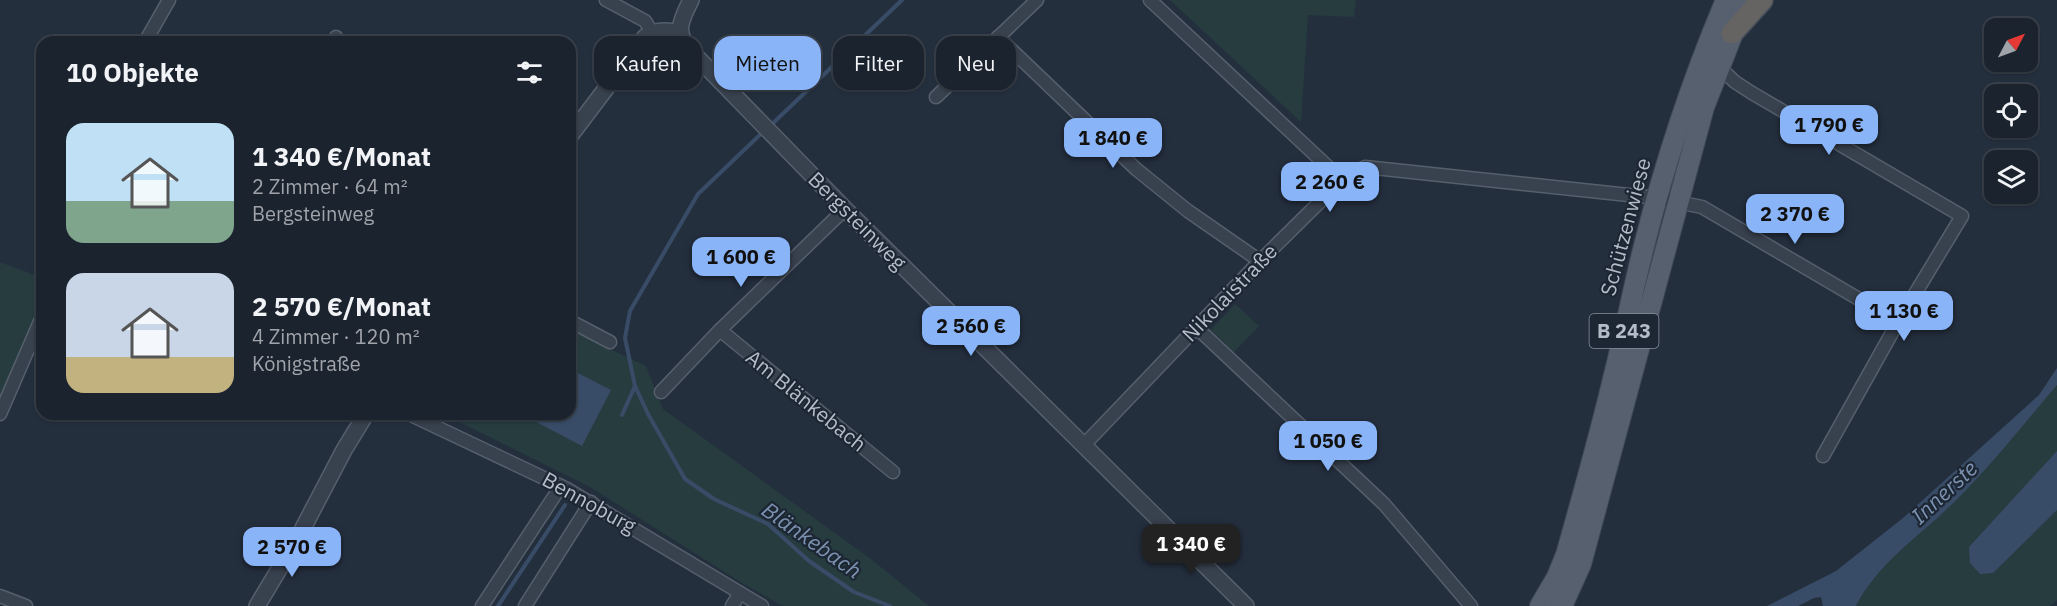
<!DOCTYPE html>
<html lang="de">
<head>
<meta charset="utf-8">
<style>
	:root { --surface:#1b232e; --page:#282f3a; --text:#f1f3f6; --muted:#a0a4aa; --line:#39404a; --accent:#8ab4f8 }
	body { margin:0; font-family:"IBM Plex Sans",sans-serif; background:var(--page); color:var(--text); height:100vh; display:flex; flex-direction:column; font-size:22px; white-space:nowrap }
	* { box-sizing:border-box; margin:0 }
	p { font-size:20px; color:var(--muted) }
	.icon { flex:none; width:33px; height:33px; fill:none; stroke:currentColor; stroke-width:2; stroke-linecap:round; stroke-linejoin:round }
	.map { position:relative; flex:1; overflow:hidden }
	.sheet { position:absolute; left:36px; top:36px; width:540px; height:384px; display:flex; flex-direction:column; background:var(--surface); border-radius:18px; box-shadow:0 2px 4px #0004,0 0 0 2px var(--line) }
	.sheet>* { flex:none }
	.hud { position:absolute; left:594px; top:36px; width:570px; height:54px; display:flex; gap:12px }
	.needle { width:39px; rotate:49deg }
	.buttons { position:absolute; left:1984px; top:18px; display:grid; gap:12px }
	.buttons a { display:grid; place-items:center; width:54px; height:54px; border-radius:12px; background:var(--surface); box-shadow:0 2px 4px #0004,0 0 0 2px var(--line); font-size:30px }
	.price { position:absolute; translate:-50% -51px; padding:0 14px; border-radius:12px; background:var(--accent); color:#111; font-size:20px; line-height:39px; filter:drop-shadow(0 2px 3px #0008) }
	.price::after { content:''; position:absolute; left:50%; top:36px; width:18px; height:14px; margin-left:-9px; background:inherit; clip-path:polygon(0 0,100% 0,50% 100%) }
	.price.current { background:#222; color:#fff }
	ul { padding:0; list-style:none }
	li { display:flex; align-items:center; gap:18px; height:150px; padding:0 30px }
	li span { display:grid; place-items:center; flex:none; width:168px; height:120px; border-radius:18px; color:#555 }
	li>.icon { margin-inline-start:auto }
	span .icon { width:72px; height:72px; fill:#fffc; stroke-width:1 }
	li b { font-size:26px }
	h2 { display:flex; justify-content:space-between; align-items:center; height:72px; padding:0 30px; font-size:26px }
	.chip { padding:0 21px; border-radius:18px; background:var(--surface); box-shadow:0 2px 4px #0004,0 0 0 2px var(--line); font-size:21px; line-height:54px }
	.chip.current { background:var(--accent); color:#111 }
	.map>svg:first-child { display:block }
	.green { fill:#263c3f }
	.water { fill:#394c67 }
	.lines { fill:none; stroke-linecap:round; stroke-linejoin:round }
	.stream { stroke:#394c67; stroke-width:4 }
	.minor-casing { stroke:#565f6c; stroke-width:15 }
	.tertiary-casing { stroke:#565f6c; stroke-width:18 }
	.primary-casing { stroke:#414a57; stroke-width:22 }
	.trunk-casing { stroke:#434c59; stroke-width:24 }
	.minor { stroke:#38414e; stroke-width:12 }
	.tertiary { stroke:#38414e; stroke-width:15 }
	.primary { stroke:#56606e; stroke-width:20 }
	.trunk { stroke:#656462; stroke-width:21 }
	.labels { text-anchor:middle; stroke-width:4.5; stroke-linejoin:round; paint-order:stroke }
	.shield { fill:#1d2633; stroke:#878f9c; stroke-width:1.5 }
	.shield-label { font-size:20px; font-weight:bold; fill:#b4bcc9 }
	.street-label { font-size:21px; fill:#b4bcc9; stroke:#1d2633 }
	.water-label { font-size:22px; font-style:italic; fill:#7c92b1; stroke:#1d2633 }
</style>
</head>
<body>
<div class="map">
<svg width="2057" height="606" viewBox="0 0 2057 606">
	<rect width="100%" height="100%" fill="#242f3e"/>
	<g class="green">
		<polygon points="1170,0 1356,0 1354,17 1308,15 1301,122"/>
		<polygon points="0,262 42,278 42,303 0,404"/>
		<polygon points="1235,304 1259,326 1234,352 1211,330"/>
		<polygon points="570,330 646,366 663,409 871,559 929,606 783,606 742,583 590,487 443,414 570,414"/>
		<polygon points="2057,385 2057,600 2050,606 1856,606 1871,580 1900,549 1947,509"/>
	</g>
	<g class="water">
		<path d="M2057 368V385C2021 427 1987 471 1947 509 1914 540 1877 565 1856 606H1823L1821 597 1814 598 1798 606H1767L1836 571 1903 518 2039 395Z"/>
		<polygon points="570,369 611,390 582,446 521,414 570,414"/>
		<polygon points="2057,451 2057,510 1993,573 1980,574 1970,563 1969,547"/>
	</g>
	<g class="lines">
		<g class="stream">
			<polyline points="770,126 902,0"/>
			<polyline points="764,131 698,194 630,311 625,338 635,386 648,414 685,479 714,499 768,524 809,561 854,592 890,606"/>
			<polyline points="622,415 635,386"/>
			<polyline points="498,606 565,505"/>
		</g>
		<g class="minor-casing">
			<g id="minor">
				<polyline points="606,0 645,21 652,32"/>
				<polyline points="1150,0 1342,180"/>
				<polyline points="998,37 1136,169 1188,211 1260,261"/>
				<polyline points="145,42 169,0"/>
				<polyline points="334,42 336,37"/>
				<polyline points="1716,64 1735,82 1752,93 1962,216 1898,322 1823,456"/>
				<polyline points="936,97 1037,0"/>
				<polyline points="570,321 610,342"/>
				<polyline points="1197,328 1384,504 1471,606"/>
				<polyline points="720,330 893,472"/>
				<polyline points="661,392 720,330 845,209"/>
				<polyline points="0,414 42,317"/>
				<polyline points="409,414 567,489 762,606"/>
				<polyline points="1083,446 1260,261 1342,180 1365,167 1657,198 1702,207 1898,322"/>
				<polyline points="0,596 26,606"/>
				<polyline points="482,606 561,486"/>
				<polyline points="525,606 591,502"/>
				<polyline points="732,606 740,593"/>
			</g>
		</g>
		<g class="tertiary-casing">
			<g id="tertiary">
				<path d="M691 0C681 20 674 32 690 50L845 209 1246 606"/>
				<path d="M570 136 645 37C657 29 667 31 680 32"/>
				<polyline points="257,606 300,534 344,450 366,414"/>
			</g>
		</g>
		<g class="primary-casing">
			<g id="primary">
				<path d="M1540 606 1557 577 1566 555C1583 495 1600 435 1614 375 1625 332 1633 289 1644 246 1665 162 1692 80 1726 0"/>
				<polyline points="1562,606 1581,564 1704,107 1746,0"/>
			</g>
		</g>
		<g class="trunk-casing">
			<polyline id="trunk" points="1732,33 1762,0"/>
		</g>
		<use href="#minor" class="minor"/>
		<use href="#tertiary" class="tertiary"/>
		<use href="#primary" class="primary"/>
		<use href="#trunk" class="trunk"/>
	</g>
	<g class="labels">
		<rect class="shield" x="1589.5" y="314" width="69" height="34" rx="4.5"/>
		<g class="shield-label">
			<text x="1624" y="338">B 243</text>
		</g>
		<g class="street-label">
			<text transform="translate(857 221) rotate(45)" y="7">Bergsteinweg</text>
			<text transform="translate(1626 227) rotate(-75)" y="7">Schützenwiese</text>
			<text transform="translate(1230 293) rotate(-46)" y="7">Nikolaistraße</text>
			<text transform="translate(806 401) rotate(39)" y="7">Am Blänkebach</text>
			<text transform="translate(589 503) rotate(29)" y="7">Bennoburg</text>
		</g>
		<g class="water-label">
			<text transform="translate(1944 492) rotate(-43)" y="8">Innerste</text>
			<text transform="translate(812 540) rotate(35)" y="8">Blänkebach</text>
		</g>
	</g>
</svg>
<div class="buttons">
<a><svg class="needle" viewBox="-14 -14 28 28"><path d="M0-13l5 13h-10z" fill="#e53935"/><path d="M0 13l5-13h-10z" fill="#a0a4aa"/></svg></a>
<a><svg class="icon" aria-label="locate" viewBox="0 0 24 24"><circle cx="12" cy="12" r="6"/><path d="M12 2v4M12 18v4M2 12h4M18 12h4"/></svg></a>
<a><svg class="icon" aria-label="layers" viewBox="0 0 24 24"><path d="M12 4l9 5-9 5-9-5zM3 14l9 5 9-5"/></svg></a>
</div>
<b class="price" style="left:1829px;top:156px">1 790 €</b>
<b class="price" style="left:1113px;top:169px">1 840 €</b>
<b class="price" style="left:1330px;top:213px">2 260 €</b>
<b class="price" style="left:1795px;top:245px">2 370 €</b>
<b class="price" style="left:741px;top:288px">1 600 €</b>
<b class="price" style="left:1904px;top:342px">1 130 €</b>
<b class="price" style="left:971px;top:357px">2 560 €</b>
<b class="price" style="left:1328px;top:472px">1 050 €</b>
<b class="price current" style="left:1191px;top:575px">1 340 €</b>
<b class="price" style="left:292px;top:578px">2 570 €</b>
<div class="hud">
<a class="chip">Kaufen</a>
<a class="chip current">Mieten</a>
<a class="chip">Filter</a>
<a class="chip">Neu</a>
</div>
<section class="sheet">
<h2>10 Objekte<svg class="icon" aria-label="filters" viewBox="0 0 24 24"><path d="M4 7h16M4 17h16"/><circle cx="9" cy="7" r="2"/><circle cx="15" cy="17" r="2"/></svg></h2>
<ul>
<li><span style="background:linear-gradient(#bfe0f5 65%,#7fa58c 0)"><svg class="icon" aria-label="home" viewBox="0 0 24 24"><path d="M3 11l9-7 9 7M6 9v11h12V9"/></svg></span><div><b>1 340 €/Monat</b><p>2 Zimmer · 64 m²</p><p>Bergsteinweg</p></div></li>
<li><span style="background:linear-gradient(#c9d6e8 70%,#c2b280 0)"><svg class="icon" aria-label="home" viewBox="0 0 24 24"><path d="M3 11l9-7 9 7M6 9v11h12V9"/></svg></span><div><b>2 570 €/Monat</b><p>4 Zimmer · 120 m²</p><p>Königstraße</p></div></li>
</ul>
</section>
</div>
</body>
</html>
